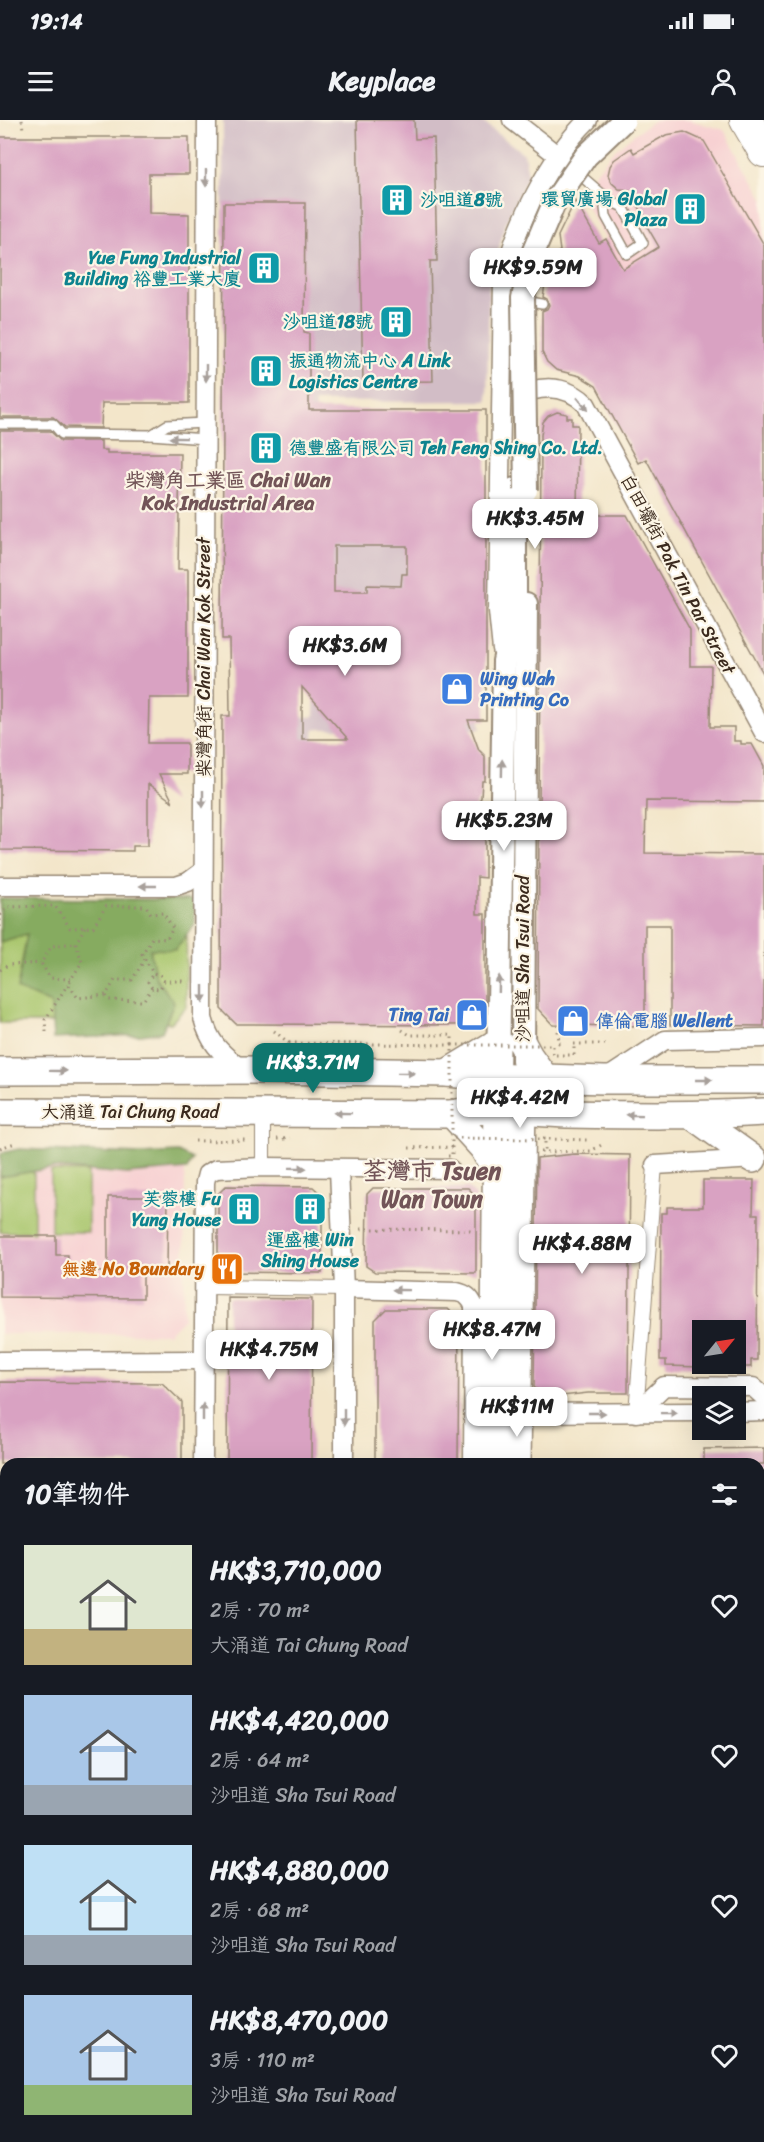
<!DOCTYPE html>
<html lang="zh-TW">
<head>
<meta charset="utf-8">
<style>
	:root { --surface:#171b24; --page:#242831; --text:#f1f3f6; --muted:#9ea1a6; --accent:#0f766e }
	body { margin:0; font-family:Sriracha,"LXGW WenKai TC",sans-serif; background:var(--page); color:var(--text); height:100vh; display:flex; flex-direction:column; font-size:22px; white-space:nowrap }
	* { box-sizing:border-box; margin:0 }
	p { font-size:20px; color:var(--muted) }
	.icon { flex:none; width:33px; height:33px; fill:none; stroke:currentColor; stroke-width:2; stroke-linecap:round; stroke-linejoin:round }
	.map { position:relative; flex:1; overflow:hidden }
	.side { position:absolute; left:0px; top:1338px; width:765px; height:684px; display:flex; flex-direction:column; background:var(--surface); border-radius:18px 18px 0 0; box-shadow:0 6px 24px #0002 }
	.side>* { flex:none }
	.needle { width:39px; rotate:60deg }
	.buttons { position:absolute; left:692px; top:1200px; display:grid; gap:12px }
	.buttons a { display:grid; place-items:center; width:54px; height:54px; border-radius:0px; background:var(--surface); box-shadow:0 6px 24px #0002; font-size:30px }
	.price { position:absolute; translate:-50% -51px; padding:0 14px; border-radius:12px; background:#fff; color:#222; font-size:20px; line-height:39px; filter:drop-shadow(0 2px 3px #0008) }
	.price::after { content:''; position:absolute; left:50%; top:36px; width:18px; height:14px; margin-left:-9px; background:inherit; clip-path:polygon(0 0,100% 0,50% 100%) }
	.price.on { background:var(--accent); color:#fff }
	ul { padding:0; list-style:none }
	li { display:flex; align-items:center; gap:18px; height:150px; padding:0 24px }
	li span { display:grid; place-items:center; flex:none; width:168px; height:120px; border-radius:0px; color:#555 }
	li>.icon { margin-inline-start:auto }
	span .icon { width:72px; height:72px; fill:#fffc; stroke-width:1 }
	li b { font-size:26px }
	h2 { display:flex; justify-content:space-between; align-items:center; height:72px; padding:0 24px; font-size:26px }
	.status { display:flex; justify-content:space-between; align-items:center; height:42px; padding:0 30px; background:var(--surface); direction:ltr }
	.status svg { height:16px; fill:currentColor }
	header { display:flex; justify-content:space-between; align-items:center; height:78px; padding:0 24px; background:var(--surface); font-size:27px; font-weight:800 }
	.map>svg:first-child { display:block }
	.built { fill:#f7cfd1 }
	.industrial { fill:#d2bdc6 }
	.green { fill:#a9c66d; stroke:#727846; stroke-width:1.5 }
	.forest { fill:#86ab60; stroke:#606a3f; stroke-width:1.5 }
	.pier { fill:#f3e6ca }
	.building { fill:#d9a2c2; fill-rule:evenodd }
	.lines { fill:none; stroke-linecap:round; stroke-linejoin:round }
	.service-casing { stroke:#978874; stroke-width:12 }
	.pedestrian-casing { stroke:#978874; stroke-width:16 }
	.minor-casing { stroke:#978874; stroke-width:21 }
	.tertiary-casing { stroke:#978874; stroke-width:26 }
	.secondary-casing { stroke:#978874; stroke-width:30 }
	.trunk-casing { stroke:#978874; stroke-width:34 }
	.path { stroke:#978874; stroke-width:3; stroke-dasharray:1.5 4.5; stroke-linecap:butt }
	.service { stroke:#fff; stroke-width:9 }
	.pedestrian { stroke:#fff; stroke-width:14 }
	.minor { stroke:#fff; stroke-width:18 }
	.tertiary { stroke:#fff; stroke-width:22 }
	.secondary { stroke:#fff; stroke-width:27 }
	.trunk { stroke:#fff; stroke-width:32 }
	.tertiary-bridge-casing { stroke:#978874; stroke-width:26; stroke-linecap:butt }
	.path-bridge { stroke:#978874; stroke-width:3; stroke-dasharray:1.5 4.5; stroke-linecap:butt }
	.tertiary-bridge { stroke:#fff; stroke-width:22 }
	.oneway { fill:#a79f9a }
	.labels { text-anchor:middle; stroke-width:4.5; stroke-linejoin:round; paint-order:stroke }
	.culture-label { font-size:18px; font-weight:bold; fill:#0d838f; stroke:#fcf5e5; text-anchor:end }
	.street-label { font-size:18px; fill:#3b2a1e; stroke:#fcf5e5 }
	.shop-label { font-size:18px; font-weight:bold; fill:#366cbe; stroke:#fcf5e5; text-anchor:start }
	.food-label { font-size:18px; font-weight:bold; fill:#c56008; stroke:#fcf5e5; text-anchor:end }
	.neighbourhood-label { font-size:20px; font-weight:bold; fill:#725457; stroke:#fcf5e5 }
	.district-label { font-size:24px; font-weight:bold; fill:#725457; stroke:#fcf5e5 }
</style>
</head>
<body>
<div class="status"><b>19:14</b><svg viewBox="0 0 49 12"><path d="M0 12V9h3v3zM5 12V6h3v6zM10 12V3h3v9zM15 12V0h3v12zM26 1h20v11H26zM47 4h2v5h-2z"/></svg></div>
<header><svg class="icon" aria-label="menu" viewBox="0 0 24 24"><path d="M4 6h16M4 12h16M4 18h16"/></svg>Keyplace<svg class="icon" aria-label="person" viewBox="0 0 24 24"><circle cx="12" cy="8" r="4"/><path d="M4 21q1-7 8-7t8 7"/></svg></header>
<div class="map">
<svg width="764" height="2022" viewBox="0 0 764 2022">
	<rect width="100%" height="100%" fill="#fcf5e5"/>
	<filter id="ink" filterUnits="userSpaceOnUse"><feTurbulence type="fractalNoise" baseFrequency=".0167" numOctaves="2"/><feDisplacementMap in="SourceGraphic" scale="12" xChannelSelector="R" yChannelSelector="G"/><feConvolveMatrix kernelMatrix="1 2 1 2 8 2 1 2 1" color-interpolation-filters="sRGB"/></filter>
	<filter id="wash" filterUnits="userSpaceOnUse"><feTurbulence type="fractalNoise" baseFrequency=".008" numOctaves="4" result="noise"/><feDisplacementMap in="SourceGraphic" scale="24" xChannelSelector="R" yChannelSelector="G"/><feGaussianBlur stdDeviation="1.35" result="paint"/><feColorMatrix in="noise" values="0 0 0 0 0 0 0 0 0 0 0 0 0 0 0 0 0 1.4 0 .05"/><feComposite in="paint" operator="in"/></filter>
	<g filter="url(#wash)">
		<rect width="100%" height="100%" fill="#f3e6ca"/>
		<g class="built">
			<polygon points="655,0 689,0 724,10 764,80 764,173 668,226 579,73 612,33 633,15"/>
			<polygon points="0,1047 185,1048 184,1198 168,1214 0,1214"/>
			<polygon points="759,1605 764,1605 764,1965 759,1964"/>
		</g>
		<polygon class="industrial" points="223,0 480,0 524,34 528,55 505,104 489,166 487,281 314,282 315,290 486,290 486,600 480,600 481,609 314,609 314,702 485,702 485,758 477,758 477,794 485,794 485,890 469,905 236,904 221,889 222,596 314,597 315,520 222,519"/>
		<g class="green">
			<polygon points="0,779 187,779 186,887 171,903 0,903"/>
			<polygon points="51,1051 88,1052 88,1112 51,1112"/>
			<rect x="0" y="1052" width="34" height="60"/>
			<polygon points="0,1366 6,1423 6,1580 0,1579"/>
		</g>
		<g class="forest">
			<polygon points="0,778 194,780 195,804 175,830 150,829 156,858 174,882 162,912 141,915 53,919 51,884 17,869 27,814 0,822"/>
			<polygon points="19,1029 141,1034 178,1032 192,1039 187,1049 127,1054 53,1048 0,1057 1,1033"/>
			<polygon points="764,1574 762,1674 764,1678 764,1798 759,1798 759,1575"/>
		</g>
		<polygon class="pier" points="509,922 764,929 764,1012 195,1015 194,1012 0,1014 0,931"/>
		<g id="blocks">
			<g class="building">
				<polygon points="357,0 414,0 415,19 434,18 437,141 430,141 433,261 363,262"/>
				<polygon points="684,12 704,21 764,125 764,555 646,339 638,343 596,266 580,256 556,250 547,242 542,232 542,191 547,189 549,185 547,179 543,177 547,152 552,136 560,131 558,116 575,81 599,123 606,119 623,149 659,127 644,101 644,95 629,70 619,69 612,63 608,55 610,46 614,40 631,28 634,33 666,15"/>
				<polygon points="0,17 189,17 189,54 149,54 149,93 189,94 189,283 102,283 101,308 65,307 53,297 0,297"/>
				<path d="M224 83H305L304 212 309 213V290H486V600H468L479 630 485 636V661H482L481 678 475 685 480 702H485V758L477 757V794H485V890L469 905 236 904 221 889 222 596H230L229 519H222ZM334 426H407V454H402L401 466 367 465V472H334ZM302 567 348 619H302Z"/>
				<polygon points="557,292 567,294 567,298 572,298 572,305 578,305 577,395 627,395 690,510 690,546 711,546 710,607 734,607 734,621 741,621 741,624 752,624 764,646 764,682 646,681 645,733 764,734 764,906 670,905 670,805 645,805 645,906 553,905 538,889 541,315 543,302 548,296"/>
				<polygon points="0,311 50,311 61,321 101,321 101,330 107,330 107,333 180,333 178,449 188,449 188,578 149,578 148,623 187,623 187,654 159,654 173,682 148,664 148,726 133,726 133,731 0,730"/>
				<polygon points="575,1034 630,1035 628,1273 588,1273 544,1278 534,1267 537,1038"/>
				<polygon points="703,1060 754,1060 753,1094 758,1094 757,1240 751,1240 751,1247 735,1247 735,1210 702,1210 702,1247 666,1246 666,1240 660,1240 661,1093 667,1093 667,1087 703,1087"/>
				<polygon points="226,1066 313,1067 322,1075 322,1153 218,1152 218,1074"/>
				<polygon points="373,1068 468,1068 476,1076 476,1153 375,1152 366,1146 367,1074"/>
				<polygon points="108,1077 168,1077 167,1150 143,1150 143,1178 0,1177 0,1116 56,1116 56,1135 68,1135 68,1152 108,1152"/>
				<polygon points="228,1178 312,1179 311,1344 227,1344"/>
				<polygon points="386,1189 448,1189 459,1199 458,1344 375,1344 375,1200"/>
				<polygon points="0,1262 162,1263 182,1282 182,1344 0,1344"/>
				<polygon points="764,1328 764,1344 704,1344 704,1329"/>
			</g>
		</g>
	</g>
	<g filter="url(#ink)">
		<use href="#blocks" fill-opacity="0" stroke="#978874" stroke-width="1.5"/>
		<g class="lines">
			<g class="service-casing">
				<g id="service">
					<polyline points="557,35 610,81 623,87 643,123 627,134 606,96 605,88 610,81"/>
					<polyline points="524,181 542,184"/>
					<polyline points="0,304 53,304 62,314 151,315 205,319"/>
					<polyline points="151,315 167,305 205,303"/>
					<polyline points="741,2022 749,2019"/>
				</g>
			</g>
			<g class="pedestrian-casing">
				<g id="pedestrian">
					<polyline points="263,993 263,1047"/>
					<polyline points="204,1167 344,1169"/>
					<polyline points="636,1293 655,1045"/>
				</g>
			</g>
			<g class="minor-casing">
				<g id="minor">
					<path d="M207 0 203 898C210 925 222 933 242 950"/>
					<polyline points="512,0 557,35"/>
					<path d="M531 271C551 265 571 269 586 284L764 613"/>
					<path d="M502 530 498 491 503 161C515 106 548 39 588 0"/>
					<polyline points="0,766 176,766 188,762 203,751"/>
					<polyline points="604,960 665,920 764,918"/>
					<polyline points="655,1045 756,1039"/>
					<polyline points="339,1049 344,1169 344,1344"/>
					<path d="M344 1169 457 1172C466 1174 470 1177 474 1186L473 1344"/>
					<polyline points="0,1241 203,1240"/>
					<polyline points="735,1292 764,1291"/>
					<polyline points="508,1293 702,1292"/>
					<polyline points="636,1293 664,1266 753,1267 764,1277"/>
					<polyline points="203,1344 205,1062 207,1054 216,1049 263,1047 450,1049"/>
					<polyline points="0,1618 6,1618"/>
				</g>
			</g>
			<g class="tertiary-casing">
				<g id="tertiary">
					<polyline points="523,940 526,484"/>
					<polyline points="498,957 504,541 515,491 515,369"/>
				</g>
			</g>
			<g class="secondary-casing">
				<g id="secondary">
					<polyline points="522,923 529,936 545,958"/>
					<polyline points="0,951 265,950 447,953 482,956 604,960 764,960"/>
					<polyline points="447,953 498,922"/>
					<path d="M0 992 452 994C490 986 528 993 567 994 633 995 698 996 764 992"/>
					<polyline points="452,994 484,1029 497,1053"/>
					<polyline points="693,996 753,1039"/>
					<polyline points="494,1344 497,973"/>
					<polyline points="517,1344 522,976"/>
					<polyline points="0,1876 6,1877"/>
					<polyline points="0,1906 6,1906"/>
					<polyline points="0,1928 6,1927"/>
					<polyline points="443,2016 447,2022"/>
					<polyline points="483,2016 483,2022"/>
					<polyline points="525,2016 528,2022"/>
				</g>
			</g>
			<g class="trunk-casing">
				<polyline id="trunk" points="746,0 764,31"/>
			</g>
			<g class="path">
				<polyline points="22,0 23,10"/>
				<polyline points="0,807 0,796 7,787 55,786 70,808 93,807 106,786 146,786 151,794 163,793 173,808 167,819 152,818 142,834 153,853"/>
				<polyline points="85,807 76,823 82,842 68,864 78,878 106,875"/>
				<polyline points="145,839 132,860 115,860 106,875 108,880 143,881 152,868"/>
				<polyline points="0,850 8,845 41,843"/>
				<polyline points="71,859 50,858 41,843 52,826 75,823"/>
				<polyline points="164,861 160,855 153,853 148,862 152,868 160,869 164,861 186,861"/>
				<polyline points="402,910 410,915 452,915 452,925"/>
				<polyline points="274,911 289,923"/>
				<polyline points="558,911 559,923 564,923"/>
				<polyline points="46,912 45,900 68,864"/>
				<polyline points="574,924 605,924"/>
				<polyline points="543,1018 545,1018 545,1032"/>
				<polyline points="277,1019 284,1019 284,1024"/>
				<polyline points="284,1019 290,1018"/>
				<polyline points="549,1019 590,1020"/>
				<polyline points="195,1021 249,1020"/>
				<polyline points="0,1028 15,1023"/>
				<polyline points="409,1028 452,1027"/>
				<polyline points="541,1032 591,1031 603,1024"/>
				<polyline points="361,1109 474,1110"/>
				<polyline points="6,1486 4,1486 6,1514"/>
				<polyline points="0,1546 4,1541 1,1491 6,1491"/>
				<polyline points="0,1650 6,1649"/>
				<polyline points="0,1672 6,1672"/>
				<polyline points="0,1687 6,1688"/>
				<polyline points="0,1833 6,1831"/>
				<polyline points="574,2016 577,2022"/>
				<polyline points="585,2016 588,2022"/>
			</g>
			<use href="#service" class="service"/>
			<use href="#pedestrian" class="pedestrian"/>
			<use href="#minor" class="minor"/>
			<use href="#tertiary" class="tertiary"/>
			<use href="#secondary" class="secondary"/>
			<use href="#trunk" class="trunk"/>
			<g class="tertiary-bridge-casing">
				<polyline id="tertiary-bridge" points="526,370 523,178 533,133 555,81 586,36 624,0"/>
			</g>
			<g class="path-bridge">
				<polyline points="289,923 452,925 452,1018"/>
				<polyline points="452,925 553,925 553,935 574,935 574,924"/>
				<polyline points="448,1036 452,1036 452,1018 549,1019"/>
			</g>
			<use href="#tertiary-bridge" class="tertiary-bridge"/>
		</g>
		<defs><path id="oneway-solid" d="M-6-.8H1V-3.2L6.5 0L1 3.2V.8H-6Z" transform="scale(1.5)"/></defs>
		<g class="oneway">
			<use href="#oneway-solid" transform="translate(206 58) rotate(90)"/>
			<use href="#oneway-solid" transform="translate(206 253) rotate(90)"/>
			<use href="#oneway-solid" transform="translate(583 284) rotate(49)"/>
			<use href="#oneway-solid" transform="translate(178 318) rotate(-179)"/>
			<use href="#oneway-solid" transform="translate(502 648) rotate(-89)"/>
			<use href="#oneway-solid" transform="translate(203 679) rotate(90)"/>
			<use href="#oneway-solid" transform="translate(148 766) rotate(180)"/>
			<use href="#oneway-solid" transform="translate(499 864) rotate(-89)"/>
			<use href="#oneway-solid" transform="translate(203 874) rotate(90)"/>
			<use href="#oneway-solid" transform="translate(58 951) rotate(1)"/>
			<use href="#oneway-solid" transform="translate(406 953) rotate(1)"/>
			<use href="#oneway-solid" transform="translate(704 960)"/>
			<use href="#oneway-solid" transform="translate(343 993) rotate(-179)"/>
			<use href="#oneway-solid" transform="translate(634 995) rotate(-179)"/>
			<use href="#oneway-solid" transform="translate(298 1048) rotate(1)"/>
			<use href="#oneway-solid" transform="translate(401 1170) rotate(-179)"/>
			<use href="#oneway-solid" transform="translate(203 1292) rotate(-90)"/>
			<use href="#oneway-solid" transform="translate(597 1293)"/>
			<use href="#oneway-solid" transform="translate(669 1293) rotate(-1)"/>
			<use href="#oneway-solid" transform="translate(344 1297) rotate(90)"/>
		</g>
	</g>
	<defs>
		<g id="building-square" transform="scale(1.725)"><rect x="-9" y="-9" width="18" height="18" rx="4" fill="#0f9aa8" stroke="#fcf5e5"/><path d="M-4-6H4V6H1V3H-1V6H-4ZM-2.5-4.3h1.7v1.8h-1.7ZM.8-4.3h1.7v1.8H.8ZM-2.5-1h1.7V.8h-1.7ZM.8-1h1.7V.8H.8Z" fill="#fff"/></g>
		<g id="shop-square" transform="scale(1.725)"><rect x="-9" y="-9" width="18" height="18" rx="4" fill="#3f7fe0" stroke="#fcf5e5"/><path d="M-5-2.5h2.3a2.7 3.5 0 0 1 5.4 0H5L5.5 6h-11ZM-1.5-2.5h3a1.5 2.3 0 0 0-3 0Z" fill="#fff"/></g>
		<g id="restaurant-square" transform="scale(1.725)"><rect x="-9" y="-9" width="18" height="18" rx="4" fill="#e8710a" stroke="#fcf5e5"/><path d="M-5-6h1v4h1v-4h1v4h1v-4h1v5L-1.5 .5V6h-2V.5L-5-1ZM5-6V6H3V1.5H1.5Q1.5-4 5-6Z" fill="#fff"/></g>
	</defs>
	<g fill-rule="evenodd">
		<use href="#building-square" x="397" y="80"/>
		<use href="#building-square" x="690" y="89"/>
		<use href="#building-square" x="264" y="148"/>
		<use href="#building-square" x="396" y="202"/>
		<use href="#building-square" x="266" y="251"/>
		<use href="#building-square" x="266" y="328"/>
		<use href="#shop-square" x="457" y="569"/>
		<use href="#shop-square" x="472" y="895"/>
		<use href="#shop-square" x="573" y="901"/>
		<use href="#building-square" x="244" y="1089"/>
		<use href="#building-square" x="310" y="1089"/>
		<use href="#restaurant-square" x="227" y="1149"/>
	</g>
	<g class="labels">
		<g class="culture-label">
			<text x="667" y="85">環貿廣場 Global<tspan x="667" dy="21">Plaza</tspan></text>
			<text x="420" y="86" text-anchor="start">沙咀道8號</text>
			<text x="241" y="144">Yue Fung Industrial<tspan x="241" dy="21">Building 裕豐工業大廈</tspan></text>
			<text x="373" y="208">沙咀道18號</text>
			<text x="289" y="247" text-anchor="start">振通物流中心 A Link<tspan x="289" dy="21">Logistics Centre</tspan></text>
			<text x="289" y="334" text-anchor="start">德豐盛有限公司 Teh Feng Shing Co. Ltd.</text>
			<text x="221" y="1085">芙蓉樓 Fu<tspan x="221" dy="21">Yung House</tspan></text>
			<text x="310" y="1126" text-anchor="middle">運盛樓 Win<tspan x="310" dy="21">Shing House</tspan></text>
		</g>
		<g class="street-label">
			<text transform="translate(678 454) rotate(62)" y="6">白田壩街 Pak Tin Par Street</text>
			<text transform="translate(204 537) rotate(-90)" y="6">柴灣角街 Chai Wan Kok Street</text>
			<text transform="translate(523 839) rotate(-90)" y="6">沙咀道 Sha Tsui Road</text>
			<text x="130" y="998">大涌道 Tai Chung Road</text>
		</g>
		<g class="shop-label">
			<text x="480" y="565">Wing Wah<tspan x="480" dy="21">Printing Co</tspan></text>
			<text x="449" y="901" text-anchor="end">Ting Tai</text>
			<text x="596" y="907">偉倫電腦 Wellent</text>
		</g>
		<g class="food-label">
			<text x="204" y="1155">無邊 No Boundary</text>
		</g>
		<g class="neighbourhood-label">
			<text x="228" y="367">柴灣角工業區 Chai Wan<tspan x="228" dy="23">Kok Industrial Area</tspan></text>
		</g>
		<g class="district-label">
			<text x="432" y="1059">荃灣市 Tsuen<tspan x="432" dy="28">Wan Town</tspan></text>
		</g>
	</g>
</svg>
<div class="buttons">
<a><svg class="needle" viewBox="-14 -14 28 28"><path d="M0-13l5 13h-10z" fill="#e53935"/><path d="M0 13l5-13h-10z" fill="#9ea1a6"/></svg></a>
<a><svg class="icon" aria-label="layers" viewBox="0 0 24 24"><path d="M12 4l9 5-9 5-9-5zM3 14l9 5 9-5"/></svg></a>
</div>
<b class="price" style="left:533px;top:179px">HK$9.59M</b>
<b class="price" style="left:535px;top:430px">HK$3.45M</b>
<b class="price" style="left:345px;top:557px">HK$3.6M</b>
<b class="price" style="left:504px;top:732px">HK$5.23M</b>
<b class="price on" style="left:313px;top:974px">HK$3.71M</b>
<b class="price" style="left:520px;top:1009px">HK$4.42M</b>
<b class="price" style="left:582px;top:1155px">HK$4.88M</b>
<b class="price" style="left:492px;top:1241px">HK$8.47M</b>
<b class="price" style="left:269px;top:1261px">HK$4.75M</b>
<b class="price" style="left:517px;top:1318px">HK$11M</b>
<section class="side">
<h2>10筆物件<svg class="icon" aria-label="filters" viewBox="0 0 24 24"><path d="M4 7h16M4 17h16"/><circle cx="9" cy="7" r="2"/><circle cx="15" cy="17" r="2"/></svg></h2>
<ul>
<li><span style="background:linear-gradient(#dfe7d0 70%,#c2b280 0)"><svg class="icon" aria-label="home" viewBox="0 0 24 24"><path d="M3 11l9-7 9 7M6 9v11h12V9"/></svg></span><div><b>HK$3,710,000</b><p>2房 · 70 m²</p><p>大涌道 Tai Chung Road</p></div><svg class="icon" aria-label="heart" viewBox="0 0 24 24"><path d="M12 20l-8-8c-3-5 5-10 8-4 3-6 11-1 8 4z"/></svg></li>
<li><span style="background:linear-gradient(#a9c7e8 75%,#9aa5b1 0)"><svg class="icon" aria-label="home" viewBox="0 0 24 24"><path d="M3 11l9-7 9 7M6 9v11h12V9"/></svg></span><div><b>HK$4,420,000</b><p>2房 · 64 m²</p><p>沙咀道 Sha Tsui Road</p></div><svg class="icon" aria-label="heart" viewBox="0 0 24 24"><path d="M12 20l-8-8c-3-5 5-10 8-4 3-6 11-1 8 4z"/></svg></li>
<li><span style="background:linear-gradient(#bfe0f5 75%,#9aa5b1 0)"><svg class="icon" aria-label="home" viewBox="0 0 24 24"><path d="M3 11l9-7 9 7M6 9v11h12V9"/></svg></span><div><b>HK$4,880,000</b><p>2房 · 68 m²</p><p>沙咀道 Sha Tsui Road</p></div><svg class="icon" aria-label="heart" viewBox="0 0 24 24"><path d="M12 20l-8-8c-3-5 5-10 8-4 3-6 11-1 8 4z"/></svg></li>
<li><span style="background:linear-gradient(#a9c7e8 75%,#8fb573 0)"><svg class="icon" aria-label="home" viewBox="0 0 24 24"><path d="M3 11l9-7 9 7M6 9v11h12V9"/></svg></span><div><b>HK$8,470,000</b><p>3房 · 110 m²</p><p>沙咀道 Sha Tsui Road</p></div><svg class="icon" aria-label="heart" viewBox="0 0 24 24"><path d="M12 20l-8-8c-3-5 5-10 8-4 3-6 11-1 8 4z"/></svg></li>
</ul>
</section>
</div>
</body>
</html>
